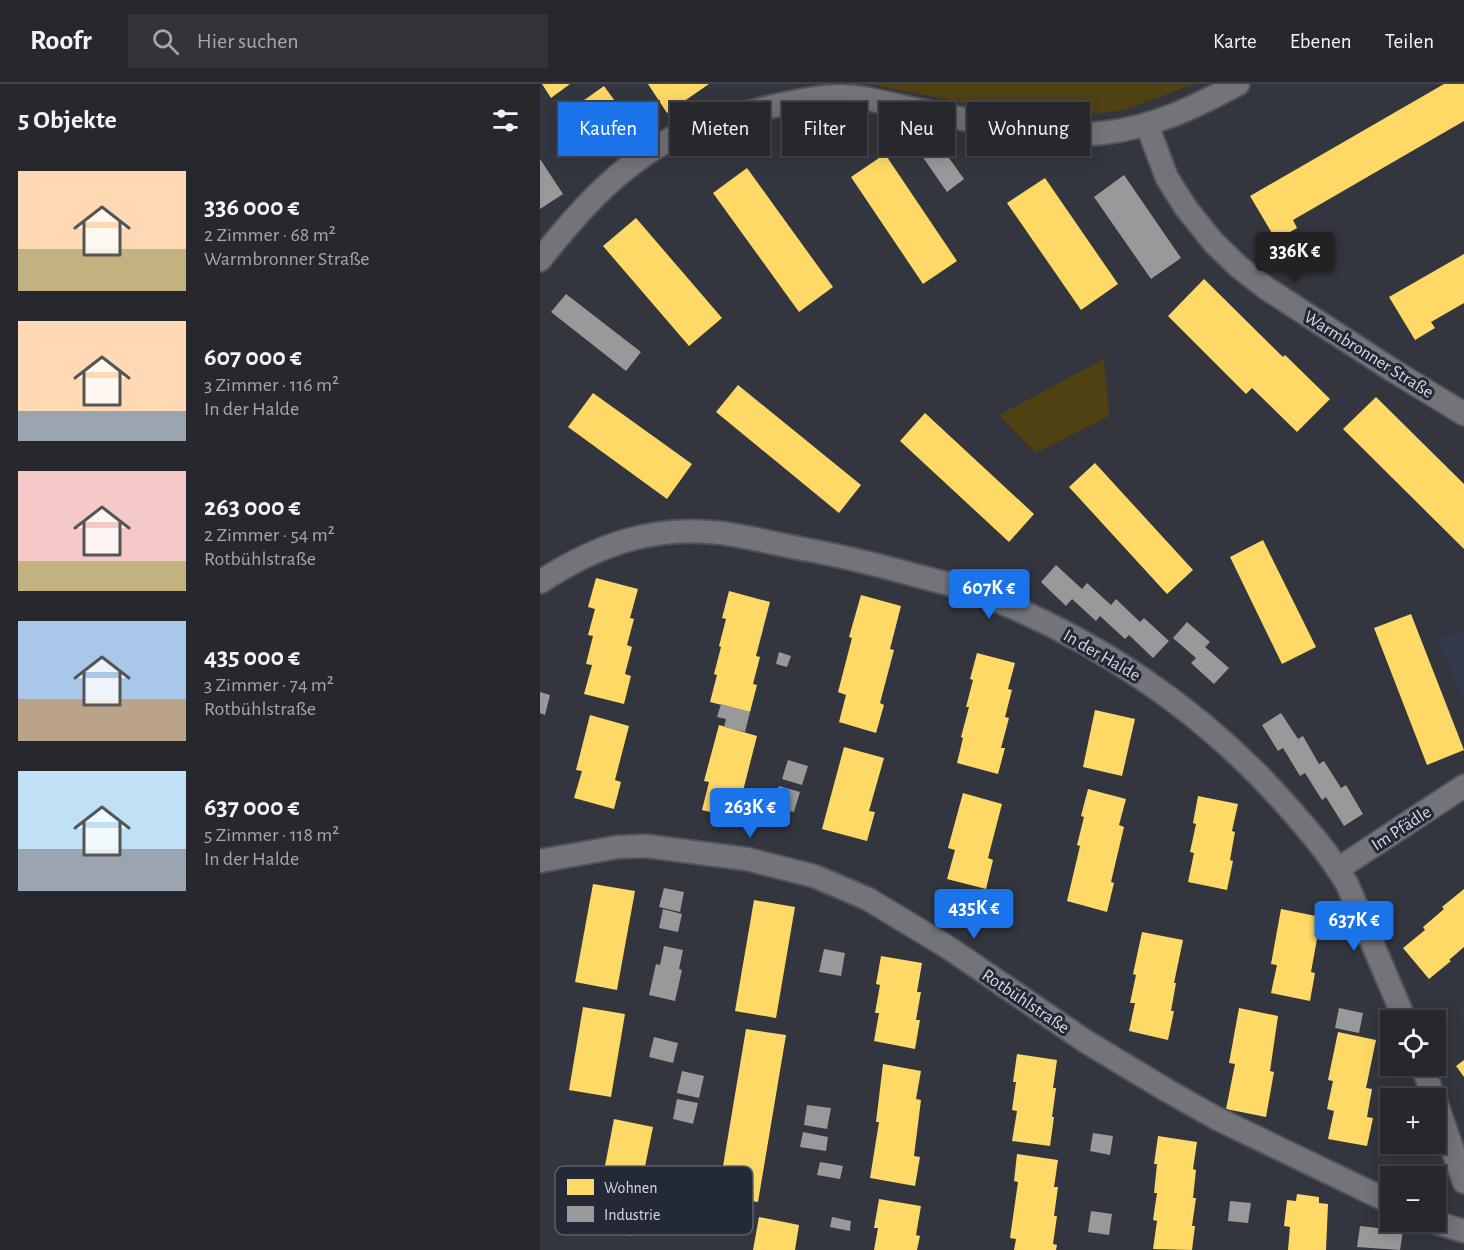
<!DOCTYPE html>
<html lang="de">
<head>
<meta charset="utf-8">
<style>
	:root { --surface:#26282e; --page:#32343a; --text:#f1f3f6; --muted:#a4a6aa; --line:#42444a; --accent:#1a73e8 }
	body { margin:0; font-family:"Alegreya Sans",sans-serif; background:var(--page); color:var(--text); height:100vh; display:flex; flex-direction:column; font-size:22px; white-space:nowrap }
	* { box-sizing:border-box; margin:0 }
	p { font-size:20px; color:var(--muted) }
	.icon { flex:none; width:33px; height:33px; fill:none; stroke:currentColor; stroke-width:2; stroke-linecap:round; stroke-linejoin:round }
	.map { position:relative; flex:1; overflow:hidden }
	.drawer { display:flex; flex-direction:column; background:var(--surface); width:540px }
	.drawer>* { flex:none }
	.top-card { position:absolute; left:18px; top:18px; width:570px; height:54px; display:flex; gap:12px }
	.fabs { position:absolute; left:840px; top:926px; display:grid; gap:12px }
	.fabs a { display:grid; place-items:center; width:66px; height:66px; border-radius:0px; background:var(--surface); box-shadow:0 3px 15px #0003,0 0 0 2px var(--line); font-size:30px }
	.price { position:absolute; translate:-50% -51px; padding:0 14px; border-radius:6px; background:var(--accent); color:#fff; font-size:20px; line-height:39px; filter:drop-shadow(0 2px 3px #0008) }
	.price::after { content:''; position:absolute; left:50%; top:36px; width:18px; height:14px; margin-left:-9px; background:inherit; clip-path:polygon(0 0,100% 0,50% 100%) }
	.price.current { background:#222; color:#fff }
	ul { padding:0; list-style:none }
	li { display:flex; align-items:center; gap:18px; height:150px; padding:0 18px }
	li span { display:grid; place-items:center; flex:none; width:168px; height:120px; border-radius:0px; color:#555 }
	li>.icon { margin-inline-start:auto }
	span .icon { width:72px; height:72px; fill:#fffc; stroke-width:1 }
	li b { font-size:26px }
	h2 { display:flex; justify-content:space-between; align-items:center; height:72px; padding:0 18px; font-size:26px }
	.pill { padding:0 21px; border-radius:0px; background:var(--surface); box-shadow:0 3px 15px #0003,0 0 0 2px var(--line); font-size:21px; line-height:54px }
	.pill.current { background:var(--accent); color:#fff }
	header { display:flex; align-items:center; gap:36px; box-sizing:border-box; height:84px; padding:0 30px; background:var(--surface); border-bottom:2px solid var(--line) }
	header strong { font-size:28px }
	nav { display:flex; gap:33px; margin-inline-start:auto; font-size:21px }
	.search { width:420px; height:54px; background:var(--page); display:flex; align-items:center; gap:15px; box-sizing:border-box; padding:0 21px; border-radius:0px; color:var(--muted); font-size:22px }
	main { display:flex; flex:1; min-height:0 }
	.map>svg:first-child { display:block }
	.built { fill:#343a4e }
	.green { fill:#504113 }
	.homes { fill:#ffd966 }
	.industry { fill:#999 }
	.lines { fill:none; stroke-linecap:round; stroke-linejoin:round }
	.minor-casing { stroke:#50535a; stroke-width:26 }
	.minor { stroke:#72747a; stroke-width:22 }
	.labels { text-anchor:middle; stroke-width:6; stroke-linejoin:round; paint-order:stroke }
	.street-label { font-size:18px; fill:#d5d9e3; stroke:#242938 }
	.key { fill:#242938; stroke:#595e6b; stroke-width:1.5 }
	.key-label { font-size:16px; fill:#d5d9e3 }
</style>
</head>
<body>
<header>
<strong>Roofr</strong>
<div class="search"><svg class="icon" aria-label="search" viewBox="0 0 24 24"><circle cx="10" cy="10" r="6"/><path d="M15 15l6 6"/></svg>Hier suchen</div>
<nav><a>Karte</a><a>Ebenen</a><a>Teilen</a></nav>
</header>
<main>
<section class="drawer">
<h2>5 Objekte<svg class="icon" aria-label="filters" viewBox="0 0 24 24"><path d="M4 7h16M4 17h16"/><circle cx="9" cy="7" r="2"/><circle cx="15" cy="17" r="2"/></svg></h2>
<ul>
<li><span style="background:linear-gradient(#ffd9b3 65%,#c2b280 0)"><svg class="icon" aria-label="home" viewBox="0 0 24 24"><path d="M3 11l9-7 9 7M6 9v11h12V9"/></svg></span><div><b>336 000 €</b><p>2 Zimmer · 68 m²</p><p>Warmbronner Straße</p></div></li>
<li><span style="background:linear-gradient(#ffd9b3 75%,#9aa5b1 0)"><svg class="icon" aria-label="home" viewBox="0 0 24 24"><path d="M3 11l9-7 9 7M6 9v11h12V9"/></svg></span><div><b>607 000 €</b><p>3 Zimmer · 116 m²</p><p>In der Halde</p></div></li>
<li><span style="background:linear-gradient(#f6c9c9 75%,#c2b280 0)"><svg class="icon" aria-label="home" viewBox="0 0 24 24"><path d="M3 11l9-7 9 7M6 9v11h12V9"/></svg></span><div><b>263 000 €</b><p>2 Zimmer · 54 m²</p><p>Rotbühlstraße</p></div></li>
<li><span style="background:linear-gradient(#a9c7e8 65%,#b9a48a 0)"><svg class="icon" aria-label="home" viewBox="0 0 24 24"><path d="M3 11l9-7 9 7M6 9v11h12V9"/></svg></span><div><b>435 000 €</b><p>3 Zimmer · 74 m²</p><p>Rotbühlstraße</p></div></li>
<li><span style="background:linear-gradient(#bfe0f5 65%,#9aa5b1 0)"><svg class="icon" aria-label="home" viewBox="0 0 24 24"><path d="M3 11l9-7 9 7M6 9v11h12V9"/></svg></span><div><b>637 000 €</b><p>5 Zimmer · 118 m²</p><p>In der Halde</p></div></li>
</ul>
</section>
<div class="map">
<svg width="924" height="1166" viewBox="0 0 924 1166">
	<rect width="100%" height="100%" fill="#33363e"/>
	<polygon class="built" points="924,546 924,614 897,556"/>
	<g class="green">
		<polygon points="328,0 654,0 584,26 535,32 480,30"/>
		<polygon points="564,275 569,332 496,369 459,331"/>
	</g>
	<g class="homes">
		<polygon points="2,0 30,0 11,14"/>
		<polygon points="108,0 169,0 127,29"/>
		<polygon points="904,0 924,0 924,37 753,136 757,144 736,156 710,112"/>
		<polygon points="64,2 93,42 55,70 26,29"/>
		<polygon points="345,70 417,177 383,200 311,93"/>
		<polygon points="207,84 293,203 259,228 173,109"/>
		<polygon points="505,94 578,200 541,226 467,119"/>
		<polygon points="96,134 182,234 149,262 63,162"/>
		<polygon points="924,170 924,219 891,238 895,244 875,256 849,213"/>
		<polygon points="664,195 743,273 745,271 790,315 757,348 712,304 706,310 628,232"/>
		<polygon points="198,301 321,401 299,429 176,328"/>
		<polygon points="53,309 152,380 127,415 28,343"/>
		<polygon points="836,313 924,400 924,465 803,345"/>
		<polygon points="385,329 494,430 469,458 360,357"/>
		<polygon points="555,379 653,486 627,510 529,403"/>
		<polygon points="723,456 776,563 742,580 690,473"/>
		<polygon points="56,494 98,505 90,534 94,535 87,561 92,563 85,590 91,592 84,620 44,610 52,581 46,580 53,552 48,551 55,525 48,523"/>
		<polygon points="189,507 230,518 216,572 220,573 213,600 217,601 210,628 170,618 177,591 174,590 181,563 179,562 186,535 182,534"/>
		<polygon points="321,511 361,522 350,565 354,566 340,619 344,621 336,649 299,638 306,611 298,608 312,554 309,553"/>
		<polygon points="871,530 924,666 887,681 834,544"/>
		<polygon points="437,569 475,579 468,605 472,606 465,633 469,634 461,664 465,664 458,690 417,679 423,654 421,653 429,623 426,623 433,596 430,595"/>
		<polygon points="555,626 595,635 582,692 543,683"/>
		<polygon points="50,631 89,642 75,696 81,698 74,725 34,714 42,687 36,686"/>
		<polygon points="179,641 217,652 203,707 209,709 202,736 162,726 169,698 164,697"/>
		<polygon points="304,663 344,674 329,727 335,728 327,757 282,745"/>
		<polygon points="548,705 586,715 579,741 584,743 571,798 574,799 567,828 527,817 540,762 537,761 544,733 541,732"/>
		<polygon points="423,709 462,720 448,774 453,776 446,805 407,795 415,766 408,764"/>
		<polygon points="658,712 698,720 692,747 695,748 690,776 693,777 687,806 648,798 654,769 650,768 656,740 653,739"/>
		<polygon points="53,800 95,807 77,906 35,898"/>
		<polygon points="924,805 924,863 909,876 911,877 889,895 863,864 885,846 883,843 904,825 902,823"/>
		<polygon points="214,816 255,823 236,934 195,927"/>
		<polygon points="741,825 781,833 771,888 775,889 770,917 731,909 737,881 731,880"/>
		<polygon points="602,848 643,856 634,899 636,899 631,927 634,927 628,956 589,947 595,919 590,919 596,891 593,890"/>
		<polygon points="341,872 382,879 377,908 381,908 376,936 380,936 375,965 334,957 339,929 335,929 340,901 336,900"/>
		<polygon points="43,923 85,930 71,1013 29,1006"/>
		<polygon points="699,924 738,932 730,987 734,988 726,1033 686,1025 695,980 689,979"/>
		<polygon points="206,945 246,951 218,1118 178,1112"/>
		<polygon points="798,948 836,956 826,1004 832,1005 827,1033 833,1034 827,1062 788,1055 794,1027 787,1025 793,997 788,996"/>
		<polygon points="477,970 517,976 513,1004 516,1004 512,1033 514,1033 510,1062 472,1057 477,1027 472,1026 476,998 473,998"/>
		<polygon points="924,976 924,993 916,982"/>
		<polygon points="343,980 381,987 376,1015 381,1016 374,1072 380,1073 375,1102 330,1094 339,1038 336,1038"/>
		<polygon points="74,1035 113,1043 91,1152 53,1144"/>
		<polygon points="618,1052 657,1058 653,1085 656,1086 653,1114 656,1114 652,1142 655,1142 652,1166 613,1165 617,1137 613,1136 617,1109 614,1109 617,1080 614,1080"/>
		<polygon points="477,1070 518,1076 514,1103 518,1103 514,1132 517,1132 513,1160 517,1161 516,1166 474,1166 476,1155 470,1154 478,1098 474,1097"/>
		<polygon points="757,1110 779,1113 779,1119 788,1120 786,1166 748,1166 750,1143 744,1142 747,1116 756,1117"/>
		<polygon points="339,1115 381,1122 376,1151 380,1152 377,1166 334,1166 338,1144 334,1144"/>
		<polygon points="219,1133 259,1141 255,1166 213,1166"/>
	</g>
	<g class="industry">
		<polygon points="298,39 310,55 284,74 273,57"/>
		<polygon points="399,60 424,95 407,108 382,72"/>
		<polygon points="0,75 23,110 0,125"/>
		<polygon points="584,91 641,174 611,195 554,113"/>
		<polygon points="26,210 101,268 86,287 11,228"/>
		<polygon points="516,481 542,505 547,499 571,521 576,515 600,538 604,534 629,557 613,574 589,551 585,555 560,532 556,537 532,515 526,522 501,498"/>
		<polygon points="647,538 670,558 665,563 689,584 674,600 651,579 656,574 633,554"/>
		<polygon points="239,568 251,572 247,583 236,580"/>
		<polygon points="0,608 10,611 5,631 0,629"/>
		<polygon points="181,620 210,628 205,648 184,643 186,635 177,633"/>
		<polygon points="741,629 758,655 763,652 779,680 784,677 801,704 806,701 823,730 804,742 786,713 782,716 765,689 760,692 743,664 738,667 722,641"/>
		<polygon points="248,676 268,682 262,701 242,695"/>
		<polygon points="239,702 260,708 254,728 233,723"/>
		<polygon points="124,804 144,808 140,828 119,823"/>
		<polygon points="123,825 142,830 138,848 119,844"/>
		<polygon points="124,862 143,866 139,885 142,886 135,917 109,911 116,880 120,881"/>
		<polygon points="284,865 305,869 301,892 279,888"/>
		<polygon points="799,924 823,929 819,949 795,944"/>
		<polygon points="114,953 138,959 133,979 109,973"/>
		<polygon points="142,987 164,992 159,1014 137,1009"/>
		<polygon points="137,1015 158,1019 153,1040 133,1035"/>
		<polygon points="267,1021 291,1024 287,1045 264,1041"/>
		<polygon points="263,1048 288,1053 286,1067 260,1063"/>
		<polygon points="553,1049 573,1052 570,1071 550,1067"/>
		<polygon points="280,1078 303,1082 300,1095 277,1091"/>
		<polygon points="690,1117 711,1119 708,1139 688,1137"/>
		<polygon points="551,1127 572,1130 569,1151 548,1148"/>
		<polygon points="292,1133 311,1137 310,1147 290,1143"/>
		<polygon points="820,1142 863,1147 860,1166 817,1163"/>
	</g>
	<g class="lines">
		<g class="minor-casing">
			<g id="minor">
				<polyline points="607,41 627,94 646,124 674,159 699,183 726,204 849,284 924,330"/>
				<path d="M0 176C41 124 83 77 144 48 165 38 191 32 214 27 241 20 270 13 298 12 321 11 356 22 379 26 439 37 501 56 563 49 612 44 655 23 698 0"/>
				<path d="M0 498C57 461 112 441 181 449 211 453 240 461 269 466 306 473 342 482 378 492 401 498 424 503 446 512 558 557 660 625 741 715 765 742 789 769 807 800L865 936"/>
				<polyline points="0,777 78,763 106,762 207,775 274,792 328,815 409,864 545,957 628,1007 676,1034 850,1118"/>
				<polyline points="798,785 924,702"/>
				<polyline points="882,981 894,1014"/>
				<polyline points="896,1018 924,1098"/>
				<polyline points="891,1137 924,1147"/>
			</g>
		</g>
		<use href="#minor" class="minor"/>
	</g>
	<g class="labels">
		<g class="street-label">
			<text transform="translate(829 270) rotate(32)" y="6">Warmbronner Straße</text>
			<text transform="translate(562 571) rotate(30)" y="6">In der Halde</text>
			<text transform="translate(861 744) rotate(-33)" y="6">Im Pfädle</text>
			<text transform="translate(486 917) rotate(34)" y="6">Rotbühlstraße</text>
		</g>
	</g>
	<rect x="15" y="1082" width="198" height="69" rx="9" class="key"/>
	<rect x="27" y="1095" width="27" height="16" fill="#ffd966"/>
	<rect x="27" y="1122" width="27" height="16" fill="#999"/>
	<g class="key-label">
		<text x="64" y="1109">Wohnen</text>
		<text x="64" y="1136">Industrie</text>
	</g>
</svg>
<div class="fabs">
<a><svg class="icon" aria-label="locate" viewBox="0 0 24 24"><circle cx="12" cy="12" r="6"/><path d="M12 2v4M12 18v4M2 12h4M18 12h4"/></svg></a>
<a>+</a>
<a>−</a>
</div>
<b class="price current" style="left:755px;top:199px">336K €</b>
<b class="price" style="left:449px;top:536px">607K €</b>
<b class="price" style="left:210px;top:755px">263K €</b>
<b class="price" style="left:434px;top:856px">435K €</b>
<b class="price" style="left:814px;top:868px">637K €</b>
<div class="top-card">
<a class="pill current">Kaufen</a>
<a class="pill">Mieten</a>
<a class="pill">Filter</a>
<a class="pill">Neu</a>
<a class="pill">Wohnung</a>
</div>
</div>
</main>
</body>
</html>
